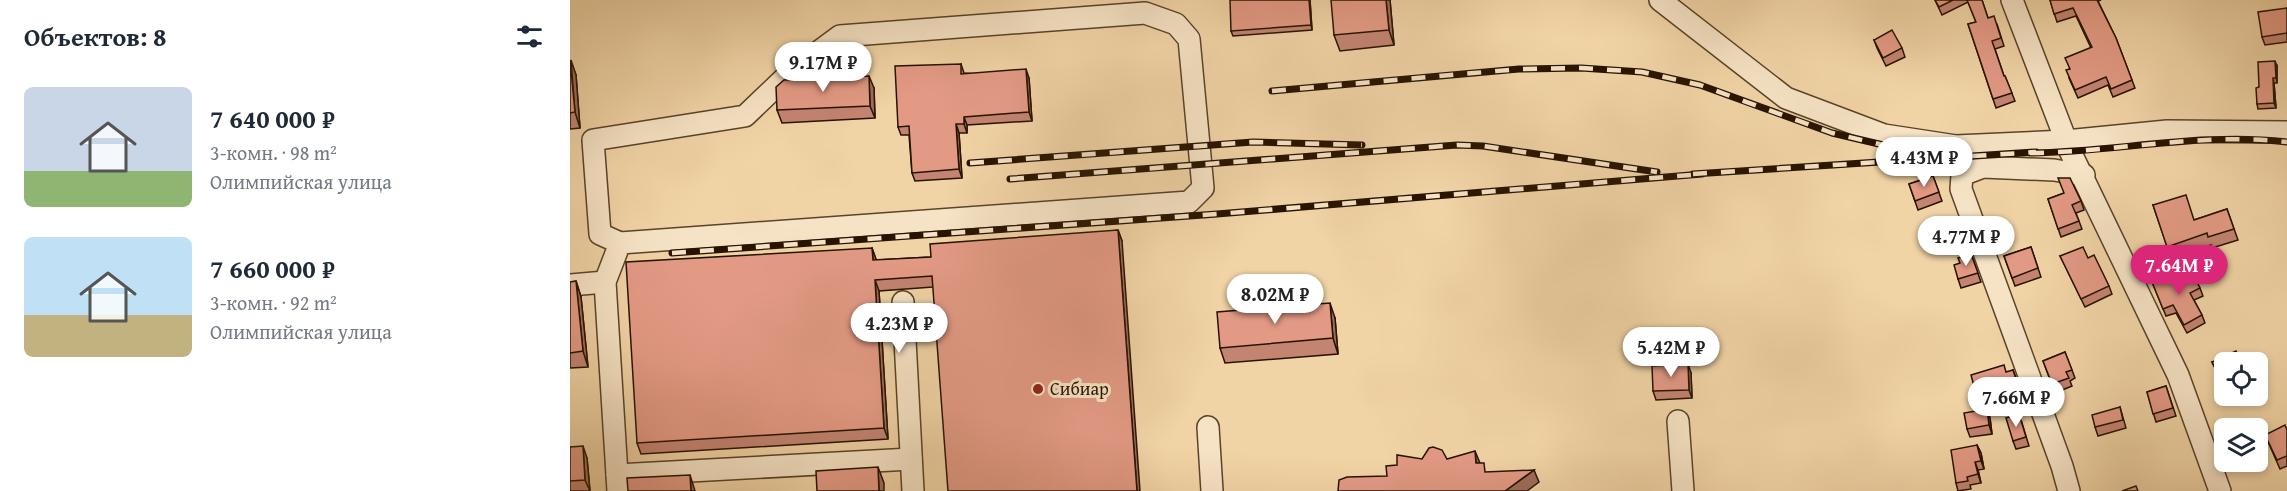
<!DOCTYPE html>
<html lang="ru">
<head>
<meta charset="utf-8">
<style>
	:root { --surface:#fff; --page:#f6f6f7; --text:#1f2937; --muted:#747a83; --accent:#db2777 }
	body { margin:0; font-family:"Gentium Book Plus",serif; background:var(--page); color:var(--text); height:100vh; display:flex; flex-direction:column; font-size:22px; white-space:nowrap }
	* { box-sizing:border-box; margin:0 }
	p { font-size:20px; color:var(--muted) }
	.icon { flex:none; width:33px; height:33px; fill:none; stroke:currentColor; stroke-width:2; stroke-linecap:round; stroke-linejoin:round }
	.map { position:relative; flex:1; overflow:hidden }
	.panel { display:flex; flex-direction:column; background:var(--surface); width:570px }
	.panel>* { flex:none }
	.buttons { position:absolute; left:1644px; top:352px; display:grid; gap:12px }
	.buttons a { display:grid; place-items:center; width:54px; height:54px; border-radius:9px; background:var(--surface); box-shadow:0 3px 9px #0003; font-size:30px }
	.price { position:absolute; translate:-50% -51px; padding:0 14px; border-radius:21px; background:#fff; color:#222; font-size:20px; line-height:39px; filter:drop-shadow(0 2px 3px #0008) }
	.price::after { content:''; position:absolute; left:50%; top:36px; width:18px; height:14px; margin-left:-9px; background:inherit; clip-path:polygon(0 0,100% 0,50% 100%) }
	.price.selected { background:var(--accent); color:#fff }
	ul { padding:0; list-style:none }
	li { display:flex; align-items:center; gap:18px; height:150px; padding:0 24px }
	li span { display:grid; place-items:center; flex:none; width:168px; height:120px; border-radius:9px; color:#555 }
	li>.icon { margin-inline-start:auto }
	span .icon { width:72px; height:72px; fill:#fffc; stroke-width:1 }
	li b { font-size:26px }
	h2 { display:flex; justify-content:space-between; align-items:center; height:72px; padding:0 24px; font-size:26px }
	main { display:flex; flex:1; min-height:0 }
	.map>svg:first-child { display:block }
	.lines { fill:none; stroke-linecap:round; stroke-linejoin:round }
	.minor-casing { stroke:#5a432a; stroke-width:24 }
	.minor { stroke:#f6e3c5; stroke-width:21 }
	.rail-casing { stroke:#281300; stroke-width:7 }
	.rail { stroke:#f6e3c5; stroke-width:4.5; stroke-dasharray:14; stroke-linecap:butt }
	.wall { fill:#c38472; stroke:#281300; stroke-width:1.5 }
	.shaded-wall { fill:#9f6c5d; stroke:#281300; stroke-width:1.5 }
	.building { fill:#e39a85; stroke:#281300; stroke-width:1.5 }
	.poi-dot { fill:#8f2418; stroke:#f6e3c5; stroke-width:2 }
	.labels { text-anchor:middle; stroke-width:6; stroke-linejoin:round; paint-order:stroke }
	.poi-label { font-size:18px; fill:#281300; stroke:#f6e3c5; text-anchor:start }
</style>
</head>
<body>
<main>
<section class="panel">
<h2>Объектов: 8<svg class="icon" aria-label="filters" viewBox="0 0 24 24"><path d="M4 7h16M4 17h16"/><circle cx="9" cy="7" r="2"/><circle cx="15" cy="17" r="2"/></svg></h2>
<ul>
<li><span style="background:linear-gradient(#c9d6e8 70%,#8fb573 0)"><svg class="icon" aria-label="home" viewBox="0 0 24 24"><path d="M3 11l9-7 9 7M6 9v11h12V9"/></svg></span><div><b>7 640 000 ₽</b><p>3-комн. · 98 m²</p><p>Олимпийская улица</p></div></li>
<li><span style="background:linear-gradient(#bfe0f5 65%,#c2b280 0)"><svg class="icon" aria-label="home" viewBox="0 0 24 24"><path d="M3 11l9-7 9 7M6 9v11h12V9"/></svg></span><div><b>7 660 000 ₽</b><p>3-комн. · 92 m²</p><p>Олимпийская улица</p></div></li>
</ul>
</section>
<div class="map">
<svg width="1717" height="491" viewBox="0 0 1717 491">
	<rect width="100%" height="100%" fill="#f1d4a6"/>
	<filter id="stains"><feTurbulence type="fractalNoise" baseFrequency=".00333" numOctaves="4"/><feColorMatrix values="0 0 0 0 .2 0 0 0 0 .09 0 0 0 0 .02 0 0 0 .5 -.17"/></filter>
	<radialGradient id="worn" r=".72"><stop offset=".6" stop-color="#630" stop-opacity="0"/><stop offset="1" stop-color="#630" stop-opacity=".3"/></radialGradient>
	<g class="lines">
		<g class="minor-casing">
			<g id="minor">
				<polyline points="1090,0 1216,98 1314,135 1386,146 1496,141 1597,131 1717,132"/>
				<polyline points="1442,0 1500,151 1608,375 1650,491"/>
				<polyline points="0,285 35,282"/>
				<polyline points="333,302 343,491"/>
				<polyline points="1108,421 1113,491"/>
				<polyline points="638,427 642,491"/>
				<polyline points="47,475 341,459"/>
				<polyline points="48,491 35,282 50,243 619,202 633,188 619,39 606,24 575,13 270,36 220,73 175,116 23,140 30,234 50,243"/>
				<polyline points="1499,491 1492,466 1391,189 1392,175 1413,167 1484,170 1514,175"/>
			</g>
		</g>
		<use href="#minor" class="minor"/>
		<g class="rail-casing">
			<g id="rail">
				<polyline points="702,91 949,69 1011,68 1072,72 1130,85 1262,133 1326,148 1382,151"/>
				<path d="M1460 153C1546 152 1631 132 1717 142"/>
				<polyline points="400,163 683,142 792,145"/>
				<polyline points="1123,174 1466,152"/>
				<polyline points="440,179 887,145 913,146 1087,172"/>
				<polyline points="102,253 647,214 1132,174"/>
			</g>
		</g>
		<use href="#rail" class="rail"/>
	</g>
	<g class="wall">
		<polygon points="740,0 742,30 663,36 661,31"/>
		<polygon points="820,0 824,45 770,51 764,35"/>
		<polygon points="1365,0 1412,0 1418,18 1427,24 1434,46 1425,49 1434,76 1435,76 1445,101 1426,108 1398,24 1406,22 1398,2 1372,15"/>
		<polygon points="1480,0 1531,0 1528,1 1546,38 1565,88 1543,97 1538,85 1508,98 1499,78 1499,69 1521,48 1506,16 1487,22"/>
		<polygon points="1717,8 1717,42 1695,45 1692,37"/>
		<polygon points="1304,40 1332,48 1335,57 1316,66 1307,48"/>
		<polygon points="0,60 6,75 10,128 0,129"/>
		<polygon points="391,64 394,73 459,78 462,121 397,125 397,133 389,133 392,178 345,181 342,173 339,135 331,135 328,127"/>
		<polygon points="1707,66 1707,83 1704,83 1706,108 1688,109 1687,104 1689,87"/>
		<polygon points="304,88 305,118 212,123 207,110"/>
		<polygon points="1363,176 1372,201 1348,210 1339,184"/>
		<polygon points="1494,193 1511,201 1514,210 1506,213 1512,229 1491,237 1478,199"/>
		<polygon points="1583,205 1624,220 1657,209 1668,240 1642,248 1641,245 1601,258"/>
		<polygon points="548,230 552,241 363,287 309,291 318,439 71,454 67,443 302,248 306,260 361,257"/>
		<polygon points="1461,247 1471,277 1445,286 1434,256"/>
		<polygon points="1401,254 1411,282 1391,288 1388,279 1390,263"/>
		<polygon points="1490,256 1518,258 1539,286 1542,294 1515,307 1494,264"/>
		<polygon points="1603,280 1630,288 1633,296 1624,300 1632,315 1635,323 1617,333 1606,313 1596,316 1582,282"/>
		<polygon points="6,281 11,297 18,367 0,368 0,282"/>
		<polygon points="765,318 768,354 655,363 650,348"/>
		<polygon points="1495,352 1505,378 1500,381 1502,386 1485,393 1473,361"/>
		<polygon points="1642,362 1654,363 1654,389 1646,370"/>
		<polygon points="1443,370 1457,406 1445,408 1441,394 1409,403 1406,394"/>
		<polygon points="1121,373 1122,398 1086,400 1083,391"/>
		<polygon points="1596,386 1606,416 1586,422 1577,392"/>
		<polygon points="1550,407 1556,428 1528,436 1525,427"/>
		<polygon points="1417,409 1420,418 1422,434 1400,437 1397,429"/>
		<polygon points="1452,423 1459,446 1446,449 1443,441"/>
		<polygon points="1688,429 1694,438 1697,447 1688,452"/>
		<polygon points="1717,430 1717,466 1710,469 1695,435"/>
		<polygon points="1407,445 1411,453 1414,469 1408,470 1411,483 1400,485 1401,489 1388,491 1386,483"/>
		<polygon points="0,447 17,458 20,491 0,491"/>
	</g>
	<g class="shaded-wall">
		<polygon points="739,0 740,0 742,30 741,25"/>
		<polygon points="816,0 820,0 824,45 819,30"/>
		<polygon points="1,60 6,75 10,128 5,112"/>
		<polygon points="1705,61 1707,66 1707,83 1706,78"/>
		<polygon points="456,69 459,78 462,121 459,112"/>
		<polygon points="299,76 304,88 305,118 300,106"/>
		<polygon points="1703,78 1704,83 1706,108 1704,103"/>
		<polygon points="394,117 397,125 397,133 394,124"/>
		<polygon points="386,124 389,133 392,178 389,169"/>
		<polygon points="548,230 552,241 570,491 567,491"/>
		<polygon points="302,248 306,259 307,271 303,260"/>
		<polygon points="305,280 309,291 318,439 314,428"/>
		<polygon points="6,281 11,297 18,367 13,351"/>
		<polygon points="760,303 765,318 768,354 763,338"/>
		<polygon points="1118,364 1121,373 1122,398 1119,390"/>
		<polygon points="1417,409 1420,418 1422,434 1419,425"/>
		<polygon points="1407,445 1411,453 1414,469 1411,461"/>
		<polygon points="13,446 17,458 20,491 15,480"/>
		<polygon points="905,451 910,463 906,463"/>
		<polygon points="1405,462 1408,470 1411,483 1408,474"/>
		<polygon points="308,467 314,483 314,491 309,491"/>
		<polygon points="964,470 969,482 957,491 935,491"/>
		<polygon points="120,475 125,491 121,491"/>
	</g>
	<g class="building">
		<polygon points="660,0 739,0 741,25 661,31"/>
		<polygon points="761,0 816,0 819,30 764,35"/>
		<polygon points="1365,0 1383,0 1369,7"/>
		<polygon points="1397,0 1412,0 1418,18 1424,16 1431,38 1422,41 1434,76 1435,76 1442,93 1423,99 1398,24 1406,22"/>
		<polygon points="1480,0 1527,0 1546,38 1562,80 1541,89 1536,77 1505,90 1496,70 1500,69 1495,58 1522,47 1503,8 1484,14"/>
		<polygon points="1717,8 1717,33 1692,37 1688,12"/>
		<polygon points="1322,30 1332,48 1313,58 1304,40"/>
		<polygon points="0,60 5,112 0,113"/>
		<polygon points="1705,61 1706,78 1703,78 1704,103 1687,104 1686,88 1689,87 1688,62"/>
		<polygon points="391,64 391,74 456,69 459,112 394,117 394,124 386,124 389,169 342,173 339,126 328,127 325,66"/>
		<polygon points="299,76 300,106 207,110 206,87 214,80"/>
		<polygon points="1363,176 1369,192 1345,201 1339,184"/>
		<polygon points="1488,178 1500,178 1511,201 1502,205 1509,221 1488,229 1478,199 1494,193"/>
		<polygon points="1616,195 1624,220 1657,209 1664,229 1638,237 1637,233 1597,247 1583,205"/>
		<polygon points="548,230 567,491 378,491 362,276 305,280 314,428 67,443 56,262 302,248 303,260 361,257 360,244"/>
		<polygon points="1461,247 1468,268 1442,278 1434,256"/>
		<polygon points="1513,247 1518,258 1524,255 1539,286 1511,299 1490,256"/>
		<polygon points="1401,254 1408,273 1388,279 1384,265 1390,263 1388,258"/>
		<polygon points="1622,272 1630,288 1620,293 1632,315 1614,325 1603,305 1593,309 1582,282 1601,275 1603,280"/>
		<polygon points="6,281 13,351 0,353 0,282"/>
		<polygon points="760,303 763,338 650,348 647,312"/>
		<polygon points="1666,351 1672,363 1654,363 1654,384 1653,384 1642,362"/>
		<polygon points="1495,352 1502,370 1496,372 1499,378 1482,384 1473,361"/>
		<polygon points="1118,364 1119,390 1083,391 1082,366"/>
		<polygon points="1434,365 1436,372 1443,370 1447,382 1406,394 1401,375"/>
		<polygon points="1596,386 1603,408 1583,414 1577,392"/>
		<polygon points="1451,390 1455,402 1443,404 1441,392"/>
		<polygon points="1550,407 1553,420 1525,427 1522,415"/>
		<polygon points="1417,409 1419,425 1397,429 1394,413"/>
		<polygon points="1449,414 1456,437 1443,441 1436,418"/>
		<polygon points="1715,425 1717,430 1717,456 1707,460 1695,435"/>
		<polygon points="1688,427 1694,438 1688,442 1688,429 1684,429"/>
		<polygon points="1407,445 1411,461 1405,462 1408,474 1397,477 1398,481 1386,483 1381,450"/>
		<polygon points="13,446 15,480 0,481 0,447"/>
		<polygon points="863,447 872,450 877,459 905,451 906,463 914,463 915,472 964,470 935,491 768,491 769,480 777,477 817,476 816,466 827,465 827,455 852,459 859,448"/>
		<polygon points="308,467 309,491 247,491 246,471"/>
		<polygon points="120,475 121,491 58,491 57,478"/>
		<polygon points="1566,486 1568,491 1552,491"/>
	</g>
	<circle class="poi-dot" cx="468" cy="389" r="6"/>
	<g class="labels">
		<g class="poi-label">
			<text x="480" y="395">Сибиар</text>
		</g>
	</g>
	<rect width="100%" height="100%" filter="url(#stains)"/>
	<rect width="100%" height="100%" fill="url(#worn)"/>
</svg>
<div class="buttons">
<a><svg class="icon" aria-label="locate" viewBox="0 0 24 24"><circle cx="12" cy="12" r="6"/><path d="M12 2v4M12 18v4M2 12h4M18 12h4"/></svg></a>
<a><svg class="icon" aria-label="layers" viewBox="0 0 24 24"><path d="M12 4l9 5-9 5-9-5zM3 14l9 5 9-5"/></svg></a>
</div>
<b class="price" style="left:253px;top:93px">9.17M ₽</b>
<b class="price" style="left:1354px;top:188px">4.43M ₽</b>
<b class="price" style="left:1396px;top:267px">4.77M ₽</b>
<b class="price selected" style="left:1609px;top:296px">7.64M ₽</b>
<b class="price" style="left:705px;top:325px">8.02M ₽</b>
<b class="price" style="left:329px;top:354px">4.23M ₽</b>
<b class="price" style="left:1101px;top:378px">5.42M ₽</b>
<b class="price" style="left:1446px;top:428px">7.66M ₽</b>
</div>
</main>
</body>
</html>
